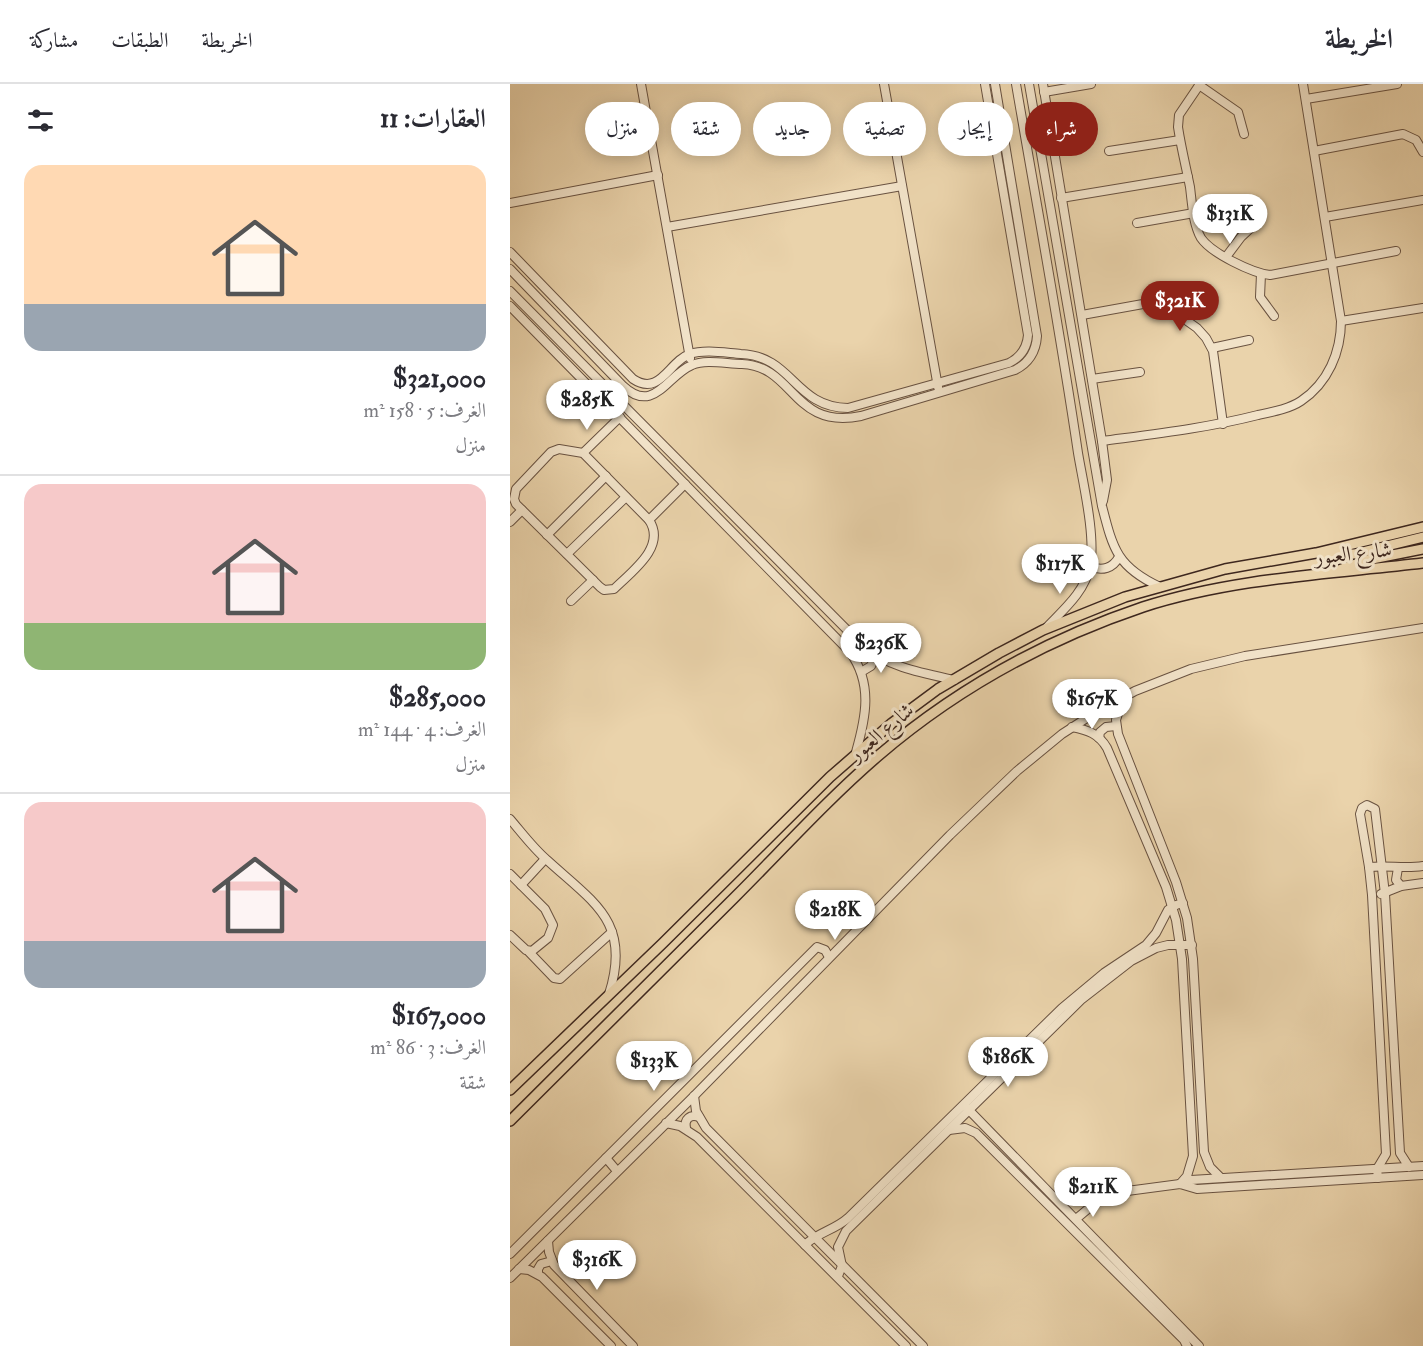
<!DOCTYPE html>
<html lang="ar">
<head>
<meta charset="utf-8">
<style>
	:root { --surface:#fff; --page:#f2f2f3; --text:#2b2b33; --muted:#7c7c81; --line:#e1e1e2; --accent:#8f2418 }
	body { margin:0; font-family:"IM FELL Double Pica",Amiri,serif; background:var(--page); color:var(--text); direction:rtl; height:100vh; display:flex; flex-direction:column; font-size:22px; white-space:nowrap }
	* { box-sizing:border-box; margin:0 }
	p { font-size:20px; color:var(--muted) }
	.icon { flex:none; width:33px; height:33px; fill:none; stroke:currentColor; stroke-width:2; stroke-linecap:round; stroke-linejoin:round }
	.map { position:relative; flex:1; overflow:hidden; direction:ltr }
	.drawer { display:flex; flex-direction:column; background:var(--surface); width:510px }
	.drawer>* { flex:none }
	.banner { position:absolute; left:18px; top:18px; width:570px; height:54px; direction:rtl; display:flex; gap:12px }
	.price { position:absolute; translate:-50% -51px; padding:0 14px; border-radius:21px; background:#fff; color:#222; font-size:20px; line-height:39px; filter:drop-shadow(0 2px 3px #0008) }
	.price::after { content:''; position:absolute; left:50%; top:36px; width:18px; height:14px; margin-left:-9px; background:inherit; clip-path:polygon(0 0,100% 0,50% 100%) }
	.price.on { background:var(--accent); color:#fff }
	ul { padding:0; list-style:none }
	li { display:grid; align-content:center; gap:12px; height:318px; padding:0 24px }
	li+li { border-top:2px solid var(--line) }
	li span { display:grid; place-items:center; height:186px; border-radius:18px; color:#555 }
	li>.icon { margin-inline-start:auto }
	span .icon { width:108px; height:108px; fill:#fffc; stroke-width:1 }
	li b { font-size:26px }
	h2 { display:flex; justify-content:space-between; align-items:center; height:72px; padding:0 24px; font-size:26px }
	.tag { padding:0 21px; border-radius:27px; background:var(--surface); box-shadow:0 3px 15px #0003; font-size:21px; line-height:54px }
	.tag.on { background:var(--accent); color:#fff }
	header { display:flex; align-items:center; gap:36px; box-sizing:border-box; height:84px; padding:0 30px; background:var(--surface); border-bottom:2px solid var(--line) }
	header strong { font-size:28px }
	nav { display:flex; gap:33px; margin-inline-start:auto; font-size:21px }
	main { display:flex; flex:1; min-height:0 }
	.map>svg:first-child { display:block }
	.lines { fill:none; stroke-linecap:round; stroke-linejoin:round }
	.minor-casing { stroke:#695241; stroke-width:10 }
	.major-casing { stroke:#3e271e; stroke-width:12 }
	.minor { stroke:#f1e2c8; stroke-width:8 }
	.major { stroke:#ead3ab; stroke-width:9 }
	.labels { text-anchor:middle; stroke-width:6; stroke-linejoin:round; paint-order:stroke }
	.street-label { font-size:21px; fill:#3e271e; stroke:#f1e2c8 }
</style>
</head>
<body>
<header>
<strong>الخريطة</strong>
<nav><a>الخريطة</a><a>الطبقات</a><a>مشاركة</a></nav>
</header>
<main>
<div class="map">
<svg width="913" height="1262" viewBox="0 0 913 1262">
	<rect width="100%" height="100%" fill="#ead3ab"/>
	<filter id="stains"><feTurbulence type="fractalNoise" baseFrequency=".00333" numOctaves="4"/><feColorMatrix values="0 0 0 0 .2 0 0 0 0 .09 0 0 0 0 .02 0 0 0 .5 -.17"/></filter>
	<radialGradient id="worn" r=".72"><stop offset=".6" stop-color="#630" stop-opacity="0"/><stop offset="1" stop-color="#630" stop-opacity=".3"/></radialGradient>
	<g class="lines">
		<g class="minor-casing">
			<g id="minor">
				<polyline points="131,0 180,274"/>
				<polyline points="374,0 428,303"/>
				<path d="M506 0C527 123 550 246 568 369 573 399 586 453 580 482 575 508 553 526 536 544"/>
				<path d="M519 0 592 422C603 465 607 483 650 503"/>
				<polyline points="533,0 592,357 597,396 593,417"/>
				<path d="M690 0 669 31 668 43C671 63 676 83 680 103 682 119 683 140 691 154 701 169 742 189 760 191L886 167"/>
				<polyline points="689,1 728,28 734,50"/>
				<polyline points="534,8 581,0"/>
				<polyline points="796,15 887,0"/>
				<polyline points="599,67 670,56"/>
				<polyline points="804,67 893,50 906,56 913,68"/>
				<polyline points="551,114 678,93"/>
				<polyline points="0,119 148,91"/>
				<polyline points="815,133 913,116"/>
				<polyline points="627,139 684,129"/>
				<polyline points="157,143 392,102"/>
				<path d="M0 168 123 295C150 313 159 277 180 270 195 265 216 269 231 270 283 272 284 323 338 324L499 279C511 273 517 264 518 251L475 0"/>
				<polyline points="716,173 731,153 747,138"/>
				<path d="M0 185 113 302C144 331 157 291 182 281 196 275 217 280 232 280 285 282 282 346 351 332L505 286C519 279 526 267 527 252L485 0"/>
				<polyline points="751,190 750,213 764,232"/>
				<path d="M0 207 353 562C378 583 412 589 444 596"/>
				<path d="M0 222 340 568C363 600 356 633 346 668"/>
				<polyline points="572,231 644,218 656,222 687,244 696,254 703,267 713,340"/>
				<polyline points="831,237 913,224"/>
				<polyline points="702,264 739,256"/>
				<polyline points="582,295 630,288"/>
				<path d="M592 357C644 350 697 344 748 331 762 328 779 325 791 317 818 299 831 268 831 237L793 0"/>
				<path d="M49 365 73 369 139 436C157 463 121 488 104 505L94 506 90 503 6 420 4 415 6 405 41 368Z"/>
				<polyline points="73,369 110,333"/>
				<polyline points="139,436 175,400"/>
				<polyline points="0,438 12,426"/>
				<polyline points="37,451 96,392"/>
				<polyline points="57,470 116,413"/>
				<path d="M580 482C592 488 603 484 609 473"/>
				<polyline points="61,517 83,496"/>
				<polyline points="351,588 361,582 366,571"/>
				<polyline points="613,614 606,636 608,650 666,798 677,834 683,875 694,1068 700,1083 710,1093"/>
				<path d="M562 643C578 646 589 650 597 664L656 803 666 836 672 875 683 1072 677 1092 670 1100"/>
				<polyline points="589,654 590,648 596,643 606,642"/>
				<path d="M0 735C12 749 23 764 37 776 84 819 122 838 99 910"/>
				<path d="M859 783C878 781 895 785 913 782"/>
				<polyline points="888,784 886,796 891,802"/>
				<polyline points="0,790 35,825 43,841 38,854 22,867 16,866 0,851"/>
				<polyline points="11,801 35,775"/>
				<polyline points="871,810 891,802 913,799"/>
				<polyline points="19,868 44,894 50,895 102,848"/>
				<polyline points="184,1012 186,1027 196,1044 413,1262"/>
				<polyline points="455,1022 689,1262"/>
				<polyline points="156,1039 170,1042 187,1053 396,1262"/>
				<path d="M176 1044C174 1035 180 1030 189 1033"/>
				<polyline points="439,1046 455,1044 466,1049 674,1256 677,1262"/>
				<polyline points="96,1074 107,1087"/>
				<polyline points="868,1094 867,1085 876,1070 862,811 859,783 850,730 852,724 857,721 865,725 875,810 890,1069 899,1083"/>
				<polyline points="670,1100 687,1105 913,1091"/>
				<polyline points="566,1135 591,1114 602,1109 670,1100 681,1096 913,1082"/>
				<polyline points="38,1157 39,1168 44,1181 123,1262"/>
				<path d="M295 1161C306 1149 325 1146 338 1134L552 924 594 889 636 861 646 849 658 826 666 821 673 819"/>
				<polyline points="0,1170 307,863 315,866 319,873"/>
				<polyline points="9,1185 19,1186 32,1193 101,1262"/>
				<polyline points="28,1190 28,1185 31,1180 42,1177"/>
				<polyline points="328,1192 332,1182 328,1163 336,1147 572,915 621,877 646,864 658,861 682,861"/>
				<polyline points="0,1194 184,1012 440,751 507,687 552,650 583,630 625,607 681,585 735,572 913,544"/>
			</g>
		</g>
		<g class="major-casing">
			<g id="major">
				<polyline points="813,470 844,470 913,453"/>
				<polyline points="829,486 857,476 913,465"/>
				<polyline points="0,1006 153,859 320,693 382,639 428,605 489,569 533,546 615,513 715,485 806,469 913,443"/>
				<path d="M0 1037C75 963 150 888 225 813 272 766 317 716 368 672 446 605 535 556 633 523 723 494 820 490 913 479"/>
			</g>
		</g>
		<use href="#minor" class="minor"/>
		<use href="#major" class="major"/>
	</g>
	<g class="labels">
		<g class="street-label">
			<text transform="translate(843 469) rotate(-6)" y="7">شارع العبور</text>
			<text transform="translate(371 648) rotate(-40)" y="7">شارع العبور</text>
		</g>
	</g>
	<rect width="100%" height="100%" filter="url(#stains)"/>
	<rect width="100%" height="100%" fill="url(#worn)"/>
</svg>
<b class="price" style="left:720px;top:161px">$131K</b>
<b class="price on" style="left:670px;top:248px">$321K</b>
<b class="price" style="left:77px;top:347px">$285K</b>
<b class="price" style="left:550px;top:511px">$117K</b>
<b class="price" style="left:371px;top:590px">$236K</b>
<b class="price" style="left:582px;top:646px">$167K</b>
<b class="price" style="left:325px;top:857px">$218K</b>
<b class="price" style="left:498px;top:1004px">$186K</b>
<b class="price" style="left:144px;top:1008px">$133K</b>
<b class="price" style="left:583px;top:1134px">$211K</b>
<b class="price" style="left:87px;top:1207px">$316K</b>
<div class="banner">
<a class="tag on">شراء</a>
<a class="tag">إيجار</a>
<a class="tag">تصفية</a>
<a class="tag">جديد</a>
<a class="tag">شقة</a>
<a class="tag">منزل</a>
</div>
</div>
<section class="drawer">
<h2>العقارات: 11<svg class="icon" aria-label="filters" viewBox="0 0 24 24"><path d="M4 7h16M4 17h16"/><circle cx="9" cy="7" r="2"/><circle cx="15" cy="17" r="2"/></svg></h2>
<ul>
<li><span style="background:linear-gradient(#ffd9b3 75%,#9aa5b1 0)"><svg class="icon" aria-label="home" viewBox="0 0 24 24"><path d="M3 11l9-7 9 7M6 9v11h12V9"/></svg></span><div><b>$321,000</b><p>الغرف: 5 · 158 m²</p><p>منزل</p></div></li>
<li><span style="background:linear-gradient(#f6c9c9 75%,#8fb573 0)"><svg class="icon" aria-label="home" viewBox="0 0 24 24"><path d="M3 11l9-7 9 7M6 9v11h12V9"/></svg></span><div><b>$285,000</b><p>الغرف: 4 · 144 m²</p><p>منزل</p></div></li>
<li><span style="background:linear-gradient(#f6c9c9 75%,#9aa5b1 0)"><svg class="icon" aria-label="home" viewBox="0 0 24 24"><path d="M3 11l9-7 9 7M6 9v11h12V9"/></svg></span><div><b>$167,000</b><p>الغرف: 3 · 86 m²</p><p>شقة</p></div></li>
</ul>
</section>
</main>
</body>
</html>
